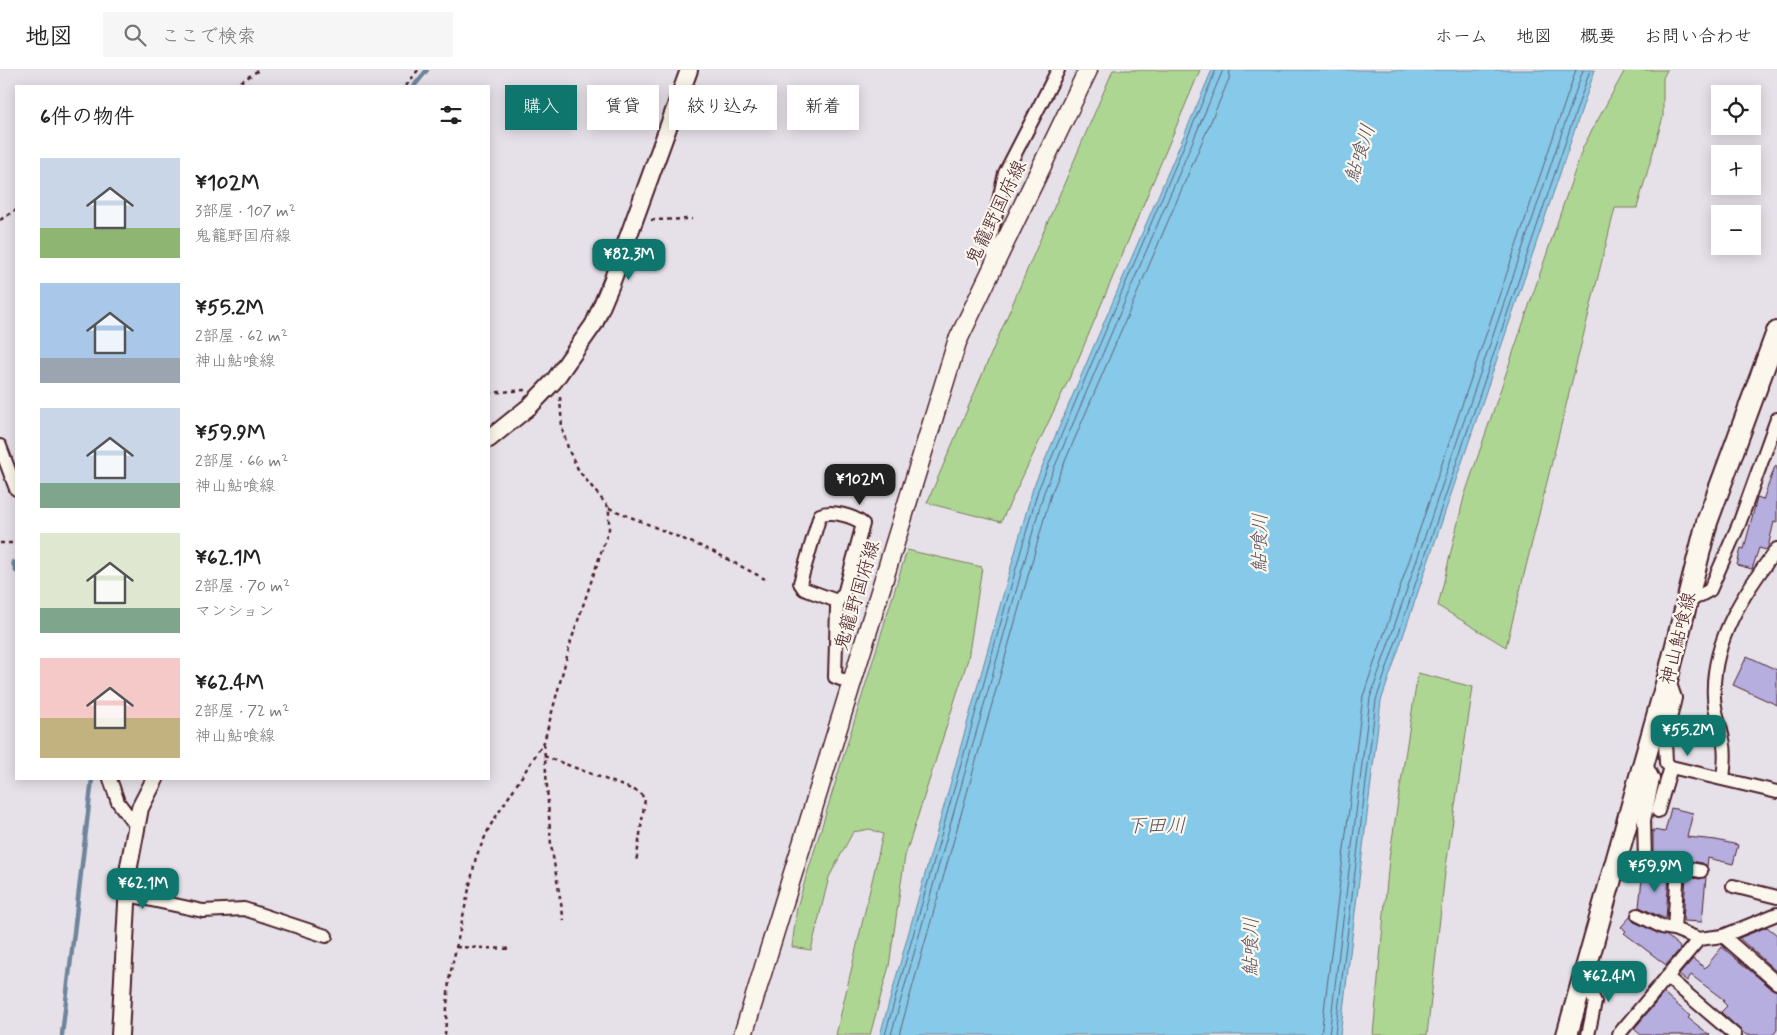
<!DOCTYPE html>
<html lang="ja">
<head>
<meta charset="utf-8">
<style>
	:root { --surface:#fff; --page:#f6f6f6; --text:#222; --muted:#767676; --line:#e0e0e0; --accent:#0f766e }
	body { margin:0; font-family:Mynerve,"Klee One",sans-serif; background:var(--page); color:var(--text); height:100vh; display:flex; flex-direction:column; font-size:19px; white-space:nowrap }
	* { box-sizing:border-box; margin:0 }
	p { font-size:16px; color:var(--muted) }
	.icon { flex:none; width:28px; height:28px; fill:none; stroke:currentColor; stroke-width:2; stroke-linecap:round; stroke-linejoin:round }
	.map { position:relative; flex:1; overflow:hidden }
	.drawer { position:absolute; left:15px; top:15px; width:475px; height:695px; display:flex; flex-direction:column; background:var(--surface); border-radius:0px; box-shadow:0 2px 12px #0003 }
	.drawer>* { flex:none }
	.guide { position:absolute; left:505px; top:15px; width:475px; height:45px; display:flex; gap:10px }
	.controls { position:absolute; left:1711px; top:15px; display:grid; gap:10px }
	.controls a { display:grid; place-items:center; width:50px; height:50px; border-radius:0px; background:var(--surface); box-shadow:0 2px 12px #0003; font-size:25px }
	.price { position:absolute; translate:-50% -42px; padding:0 11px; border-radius:10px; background:var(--accent); color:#fff; font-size:16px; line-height:32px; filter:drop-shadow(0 1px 2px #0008) }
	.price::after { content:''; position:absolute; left:50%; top:30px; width:15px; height:11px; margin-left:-8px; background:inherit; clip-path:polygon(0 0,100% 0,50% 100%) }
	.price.on { background:#222; color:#fff }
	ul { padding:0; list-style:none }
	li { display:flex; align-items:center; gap:15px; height:125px; padding:0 25px }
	li span { display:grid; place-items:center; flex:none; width:140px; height:100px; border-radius:0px; color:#555 }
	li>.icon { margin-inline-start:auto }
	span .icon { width:60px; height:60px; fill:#fffc; stroke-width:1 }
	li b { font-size:21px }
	h2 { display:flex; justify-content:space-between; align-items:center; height:60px; padding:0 25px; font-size:21px }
	.pill { padding:0 18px; border-radius:0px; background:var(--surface); box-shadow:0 2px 12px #0003; font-size:18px; line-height:45px }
	.pill.on { background:var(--accent); color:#fff }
	header { display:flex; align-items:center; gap:30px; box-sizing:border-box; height:70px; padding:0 25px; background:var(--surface); border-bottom:1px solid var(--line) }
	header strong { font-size:24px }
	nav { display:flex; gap:28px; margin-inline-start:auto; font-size:18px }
	.search { width:350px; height:45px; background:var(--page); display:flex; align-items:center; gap:12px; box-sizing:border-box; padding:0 18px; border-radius:0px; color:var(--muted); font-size:19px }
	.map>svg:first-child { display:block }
	.green { fill:#aed693; stroke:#7c7a5f }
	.water { fill:#86c9e8; stroke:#6e859c }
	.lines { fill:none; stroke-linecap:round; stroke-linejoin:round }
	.shore { stroke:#626377; stroke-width:1 }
	.stream { stroke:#6e859c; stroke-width:4.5 }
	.building { fill:#b6aedf; stroke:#4a1f2b }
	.minor-casing { stroke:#4a1f2b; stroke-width:16 }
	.tertiary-casing { stroke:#4a1f2b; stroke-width:20 }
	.secondary-casing { stroke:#4a1f2b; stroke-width:21 }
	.primary-casing { stroke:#4a1f2b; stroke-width:24 }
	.path { stroke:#4a1f2b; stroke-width:2.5; stroke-dasharray:4 4; stroke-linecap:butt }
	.minor { stroke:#fbf7ec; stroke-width:12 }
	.tertiary { stroke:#fbf7ec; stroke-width:16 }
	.secondary { stroke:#fbf7ec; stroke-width:18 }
	.primary { stroke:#fbf7ec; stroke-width:20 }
	.labels { text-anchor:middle; stroke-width:4.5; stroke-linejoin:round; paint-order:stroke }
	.street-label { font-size:19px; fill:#4a1f2b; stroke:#fbf7ec }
	.water-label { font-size:20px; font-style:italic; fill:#5c5264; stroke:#fbf7ec }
</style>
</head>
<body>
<header>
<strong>地図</strong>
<div class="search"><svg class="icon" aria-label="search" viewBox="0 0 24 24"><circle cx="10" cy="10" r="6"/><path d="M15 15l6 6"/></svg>ここで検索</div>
<nav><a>ホーム</a><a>地図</a><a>概要</a><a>お問い合わせ</a></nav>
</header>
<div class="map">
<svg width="1777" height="965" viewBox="0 0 1777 965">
	<rect width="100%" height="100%" fill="#e6e1e8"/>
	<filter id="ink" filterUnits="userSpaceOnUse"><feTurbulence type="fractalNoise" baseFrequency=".02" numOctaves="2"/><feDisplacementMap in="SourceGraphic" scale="10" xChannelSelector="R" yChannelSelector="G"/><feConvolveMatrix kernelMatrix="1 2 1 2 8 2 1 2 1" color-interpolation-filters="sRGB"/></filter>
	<g filter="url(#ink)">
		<g class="green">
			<polygon points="1113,0 1200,0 1077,292 1001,452 927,433"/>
			<polygon points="1625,0 1667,0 1663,8 1663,47 1637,138 1615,138 1506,577 1438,536 1464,427 1583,77"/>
			<polygon points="907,480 982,497 968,589 905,786 889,896 870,965 836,965 883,764 870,759 853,762 829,807 811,880 792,877 797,837"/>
			<polygon points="1418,603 1473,617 1445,803 1427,965 1373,965 1389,789"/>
		</g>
		<polygon class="water" points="1212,0 1595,0 1381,631 1340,965 880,965 1033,418"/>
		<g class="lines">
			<g class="shore">
				<polyline points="885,965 1038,420 1216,0"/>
				<polyline points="891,965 1044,422 1223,0"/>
				<polyline points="899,965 1051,424 1229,9 1230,0"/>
				<polyline points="1321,965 1363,626 1576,0"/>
				<polyline points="1329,965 1370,628 1583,0"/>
				<polyline points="1335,965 1376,630 1590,0"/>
			</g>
			<g class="stream">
				<polyline points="414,16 427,0"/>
				<polyline points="13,492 16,501"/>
				<polyline points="62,965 92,709"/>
			</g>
		</g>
		<g class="building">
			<polygon points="1775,396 1777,397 1777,453 1774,452 1768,477 1766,480 1759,478 1752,499 1737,495 1741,478 1744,479 1757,428 1763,430"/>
			<polygon points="1747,586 1777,600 1777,635 1733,615"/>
			<polygon points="1671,738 1693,743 1687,767 1716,770 1738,775 1733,794 1708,788 1707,796 1702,793 1653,784 1653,760 1665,762"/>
			<polygon points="1643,799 1669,804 1666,849 1639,837"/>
			<polygon points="1686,807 1700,809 1706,807 1702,852 1683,851"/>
			<polygon points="1630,847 1634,852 1667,866 1679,876 1680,879 1666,895 1624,863 1626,861 1621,857"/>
			<polygon points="1767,857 1777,865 1777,902 1739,868"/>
			<polygon points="1722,877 1772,919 1777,921 1777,960 1773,965 1746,965 1721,942 1727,936 1723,932 1724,930 1691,905 1687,911 1679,905 1693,889 1705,898"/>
			<polygon points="1664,923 1690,946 1688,948 1710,965 1641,965 1634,959"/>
		</g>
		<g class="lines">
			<g class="minor-casing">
				<g id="minor">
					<polyline points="996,188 989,175 1005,103 1058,0"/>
					<polyline points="0,376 16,419"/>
					<path d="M837 531 804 519 800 513 820 445C831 440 854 446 863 454L844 524 837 531V538L835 607 851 613"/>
					<polyline points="1686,533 1710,520 1739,454 1777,349"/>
					<polyline points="1668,608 1675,628 1665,670 1666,693 1671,697 1777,722"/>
					<polyline points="1644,691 1653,709 1644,750 1645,791 1678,797"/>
					<polyline points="110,709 118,732 136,756"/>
					<path d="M1723 709C1724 698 1726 687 1724 675 1722 658 1714 643 1714 627 1711 571 1745 521 1777 479"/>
					<polyline points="1658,741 1671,697"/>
					<polyline points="1733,816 1777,827"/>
					<polyline points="128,825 203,841 244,839 326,866"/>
					<polyline points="1638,845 1662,857 1674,859"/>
					<polyline points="1723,866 1777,913"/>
					<polyline points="1699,869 1674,859 1678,797 1701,801"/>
					<polyline points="1583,906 1595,932 1588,965"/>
					<polyline points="1667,907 1735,965"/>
					<polyline points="1620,965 1619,964 1699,869 1723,866 1777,844"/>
				</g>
			</g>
			<g class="tertiary-casing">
				<g id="tertiary">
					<polyline points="489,369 530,336 554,311 594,254 611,214 689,0"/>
					<polyline points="120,965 129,796 140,738 155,709"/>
				</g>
			</g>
			<g class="secondary-casing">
				<polyline id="secondary" points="743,965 957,272 1088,0"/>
			</g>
			<g class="primary-casing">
				<polyline id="primary" points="1567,965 1668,607 1707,452 1777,262"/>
			</g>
			<g class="path">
				<polyline points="234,16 259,0"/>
				<polyline points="406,16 418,0"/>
				<polyline points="0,150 16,140"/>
				<polyline points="651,150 692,149"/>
				<polyline points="489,323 525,320"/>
				<polyline points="609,438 712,481 765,509"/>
				<polyline points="0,473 16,473"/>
				<polyline points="544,674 551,775 564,851"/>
				<polyline points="544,686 639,722 645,729 636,793"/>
				<polyline points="456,877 512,879"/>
				<polyline points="445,965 449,910 476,787 490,756 544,672 571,571 609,459 609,438 579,401 569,381 562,358 560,327"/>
			</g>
			<use href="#minor" class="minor"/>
			<use href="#tertiary" class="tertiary"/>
			<use href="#secondary" class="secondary"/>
			<use href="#primary" class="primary"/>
		</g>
	</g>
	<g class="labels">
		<g class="street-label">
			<text transform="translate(995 142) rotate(-64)" y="7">鬼籠野国府線</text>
			<text transform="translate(856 525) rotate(-73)" y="7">鬼籠野国府線</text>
			<text transform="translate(1677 568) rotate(-76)" y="7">神山鮎喰線</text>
		</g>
		<g class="water-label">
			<text transform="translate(1359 83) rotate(-72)" y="7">鮎喰川</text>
			<text transform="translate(1259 473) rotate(-89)" y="7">鮎喰川</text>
			<text x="1156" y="762">下田川</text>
			<text transform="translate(1250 877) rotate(-89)" y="7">鮎喰川</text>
		</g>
	</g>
</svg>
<div class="controls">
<a><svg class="icon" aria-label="locate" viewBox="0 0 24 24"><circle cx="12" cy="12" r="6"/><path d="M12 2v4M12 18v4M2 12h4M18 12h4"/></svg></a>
<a>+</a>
<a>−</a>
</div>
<b class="price" style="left:629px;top:211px">¥82.3M</b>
<b class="price on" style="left:860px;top:436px">¥102M</b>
<b class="price" style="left:1688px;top:687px">¥55.2M</b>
<b class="price" style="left:1655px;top:823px">¥59.9M</b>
<b class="price" style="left:143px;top:840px">¥62.1M</b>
<b class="price" style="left:1609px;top:933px">¥62.4M</b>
<div class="guide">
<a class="pill on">購入</a>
<a class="pill">賃貸</a>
<a class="pill">絞り込み</a>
<a class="pill">新着</a>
</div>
<section class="drawer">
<h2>6件の物件<svg class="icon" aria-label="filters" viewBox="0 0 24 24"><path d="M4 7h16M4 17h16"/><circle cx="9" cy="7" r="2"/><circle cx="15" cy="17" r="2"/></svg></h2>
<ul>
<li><span style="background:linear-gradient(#c9d6e8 70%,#8fb573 0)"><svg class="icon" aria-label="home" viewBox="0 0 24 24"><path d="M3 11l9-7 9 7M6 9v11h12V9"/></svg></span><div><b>¥102M</b><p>3部屋 · 107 m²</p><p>鬼籠野国府線</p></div></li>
<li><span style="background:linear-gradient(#a9c7e8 75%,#9aa5b1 0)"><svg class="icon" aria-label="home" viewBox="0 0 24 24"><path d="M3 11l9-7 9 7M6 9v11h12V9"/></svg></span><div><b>¥55.2M</b><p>2部屋 · 62 m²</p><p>神山鮎喰線</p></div></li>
<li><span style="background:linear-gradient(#c9d6e8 75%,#7fa58c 0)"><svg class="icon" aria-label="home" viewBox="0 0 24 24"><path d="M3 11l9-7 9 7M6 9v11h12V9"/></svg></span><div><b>¥59.9M</b><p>2部屋 · 66 m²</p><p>神山鮎喰線</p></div></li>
<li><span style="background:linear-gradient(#dfe7d0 75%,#7fa58c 0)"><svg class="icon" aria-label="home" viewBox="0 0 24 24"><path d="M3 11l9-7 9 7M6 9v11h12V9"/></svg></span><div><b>¥62.1M</b><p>2部屋 · 70 m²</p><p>マンション</p></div></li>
<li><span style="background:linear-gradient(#f6c9c9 60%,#c2b280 0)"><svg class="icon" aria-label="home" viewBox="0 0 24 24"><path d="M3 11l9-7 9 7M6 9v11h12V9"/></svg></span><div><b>¥62.4M</b><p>2部屋 · 72 m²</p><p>神山鮎喰線</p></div></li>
</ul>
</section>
</div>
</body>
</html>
